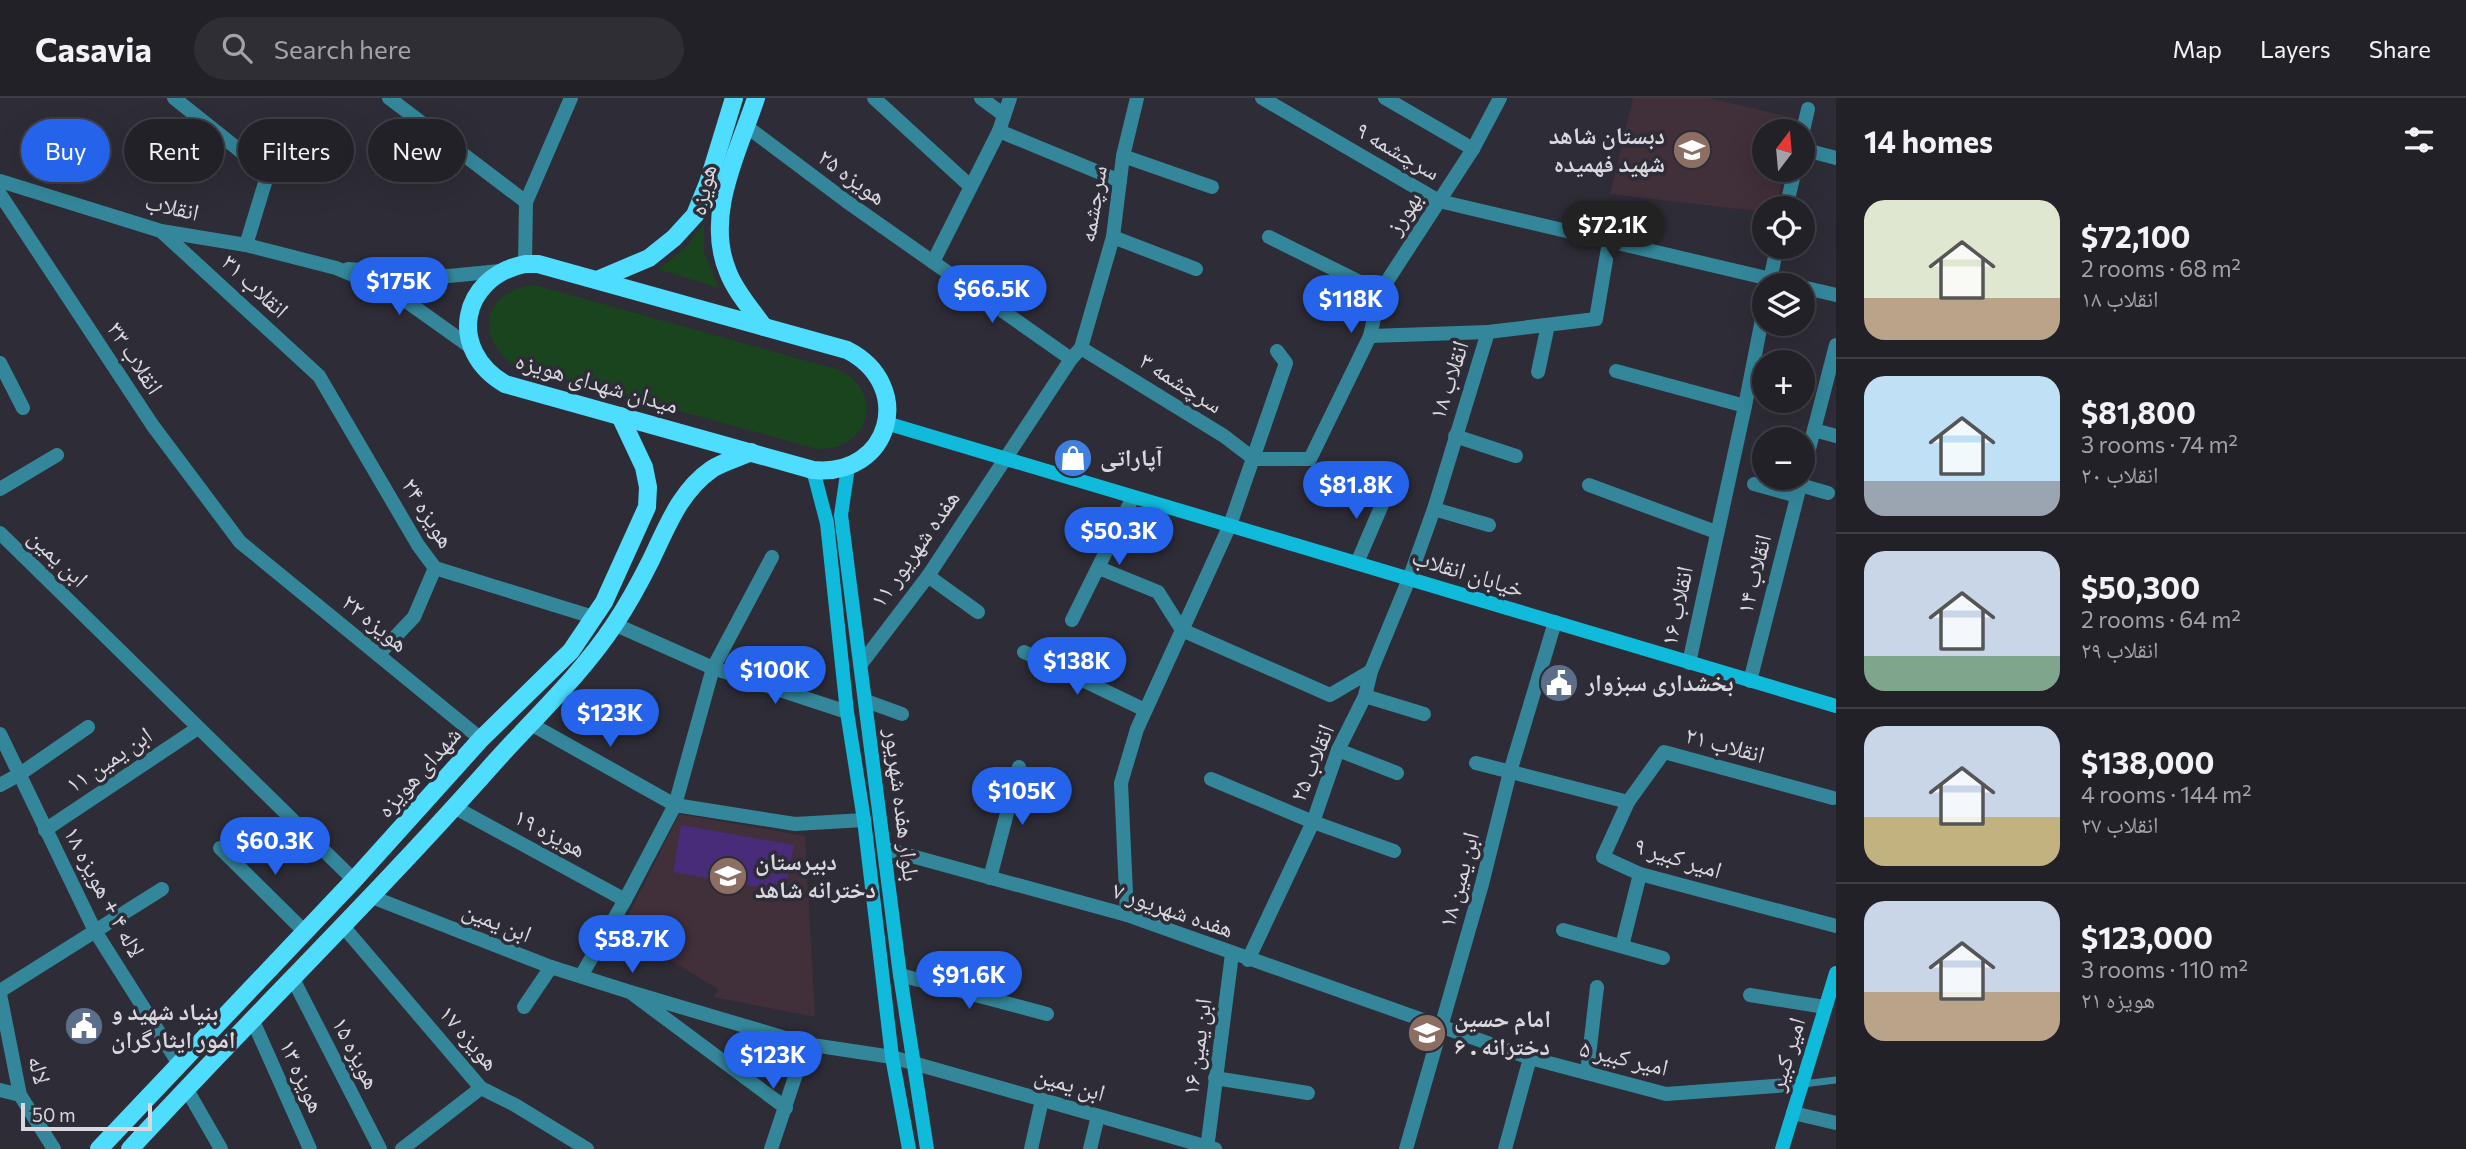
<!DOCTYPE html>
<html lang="en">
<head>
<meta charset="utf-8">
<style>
	:root { --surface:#222128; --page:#2e2e34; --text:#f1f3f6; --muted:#a2a3a8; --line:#3f3e45; --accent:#2563eb }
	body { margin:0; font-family:Commissioner,"Noto Naskh Arabic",sans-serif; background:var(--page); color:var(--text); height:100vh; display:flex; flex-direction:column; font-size:26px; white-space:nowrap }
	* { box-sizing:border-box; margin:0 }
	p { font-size:23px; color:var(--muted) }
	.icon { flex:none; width:38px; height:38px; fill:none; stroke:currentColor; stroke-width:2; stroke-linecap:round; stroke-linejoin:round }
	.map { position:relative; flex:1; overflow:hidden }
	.panel { display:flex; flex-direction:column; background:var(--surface); width:630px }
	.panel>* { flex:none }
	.banner { position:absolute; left:21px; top:21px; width:665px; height:63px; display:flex; gap:14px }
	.needle { width:46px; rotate:16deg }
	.tools { position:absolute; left:1752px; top:21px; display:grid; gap:14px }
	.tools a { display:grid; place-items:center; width:63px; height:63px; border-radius:50%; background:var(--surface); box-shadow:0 7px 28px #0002,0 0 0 2px var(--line); font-size:35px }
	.scale { position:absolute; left:21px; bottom:18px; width:131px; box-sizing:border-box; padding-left:7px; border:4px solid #dad8df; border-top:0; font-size:19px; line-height:24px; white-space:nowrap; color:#dad8df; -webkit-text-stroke:5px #2e2c36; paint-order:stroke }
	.price { position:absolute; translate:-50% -60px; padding:0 16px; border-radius:24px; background:var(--accent); color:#fff; font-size:23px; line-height:46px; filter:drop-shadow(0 2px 4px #0008) }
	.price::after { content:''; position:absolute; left:50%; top:42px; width:21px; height:16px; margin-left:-10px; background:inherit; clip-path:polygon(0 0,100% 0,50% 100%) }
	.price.active { background:#222; color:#fff }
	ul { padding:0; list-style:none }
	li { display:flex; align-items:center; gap:21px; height:175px; padding:0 28px }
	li+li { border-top:2px solid var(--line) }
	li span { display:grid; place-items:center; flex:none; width:196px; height:140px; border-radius:21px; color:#555 }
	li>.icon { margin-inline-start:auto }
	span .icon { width:84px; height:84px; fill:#fffc; stroke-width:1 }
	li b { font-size:30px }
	h2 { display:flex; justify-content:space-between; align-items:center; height:84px; padding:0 28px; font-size:30px }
	.pill { padding:0 24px; border-radius:32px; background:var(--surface); box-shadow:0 7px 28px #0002,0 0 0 2px var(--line); font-size:24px; line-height:63px }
	.pill.active { background:var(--accent); color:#fff }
	header { display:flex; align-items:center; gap:42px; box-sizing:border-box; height:98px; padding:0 35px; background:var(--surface); border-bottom:2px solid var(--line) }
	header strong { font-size:33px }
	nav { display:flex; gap:38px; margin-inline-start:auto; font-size:24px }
	.search { width:490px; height:63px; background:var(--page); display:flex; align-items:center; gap:18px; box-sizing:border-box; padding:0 24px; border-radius:38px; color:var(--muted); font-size:26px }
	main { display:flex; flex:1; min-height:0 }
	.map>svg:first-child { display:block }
	.education { fill:#412f39 }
	.green { fill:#1a441e }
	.building { fill:#482c7a }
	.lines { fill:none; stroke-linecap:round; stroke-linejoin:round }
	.service { stroke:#34879b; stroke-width:7 }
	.minor { stroke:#34879b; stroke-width:14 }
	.tertiary { stroke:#34879b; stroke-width:14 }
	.secondary { stroke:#10bada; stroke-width:14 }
	.primary { stroke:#4eddfe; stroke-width:18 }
	.labels { text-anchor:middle; stroke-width:7; stroke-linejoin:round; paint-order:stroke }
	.poi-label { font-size:24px; font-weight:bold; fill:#dad8df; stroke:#2e2c36; text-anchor:start }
	.street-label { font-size:24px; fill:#dad8df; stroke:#2e2c36 }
</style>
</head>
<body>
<header>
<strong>Casavia</strong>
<div class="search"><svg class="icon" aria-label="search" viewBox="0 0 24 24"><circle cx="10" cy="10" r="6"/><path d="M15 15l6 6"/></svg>Search here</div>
<nav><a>Map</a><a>Layers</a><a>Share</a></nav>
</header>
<main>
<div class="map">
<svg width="1836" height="1051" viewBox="0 0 1836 1051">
	<rect width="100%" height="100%" fill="#2e2c36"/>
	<g class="education">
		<polygon points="1633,0 1709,0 1795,20 1793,33 1764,33 1764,72 1784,72 1776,110 1764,110 1764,114 1610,96"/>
		<polygon points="679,716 805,738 815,919 714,899 718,891 643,846 628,818"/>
	</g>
	<g class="green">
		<polygon points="704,126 704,154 719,190 658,171 683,152"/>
		<path d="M535 187 839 272C885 294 871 352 817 351L513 267C473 237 485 191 535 187Z"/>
	</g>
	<polygon class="building" points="681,727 794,747 785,794 673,774"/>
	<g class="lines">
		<polyline class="service" points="1803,986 1836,982"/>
		<g class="minor">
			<polyline points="174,0 268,75 246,147"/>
			<polyline points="389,0 526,104"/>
			<polyline points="874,0 970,88"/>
			<polyline points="981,0 1004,17"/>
			<polyline points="1262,0 1439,103 1796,187"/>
			<polyline points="1385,0 1473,51"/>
			<polyline points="746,28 846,103 1071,261"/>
			<polyline points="999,33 1120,83"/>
			<polyline points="1802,37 1808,11"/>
			<polyline points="1802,51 1836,60"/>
			<polyline points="1123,58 1212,89"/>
			<polyline points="0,96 153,328 240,444 481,641"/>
			<polyline points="1786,110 1795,72"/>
			<polyline points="161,133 319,278 418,447 435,470 593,519"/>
			<polyline points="1113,139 1196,171"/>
			<polyline points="1269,139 1380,194"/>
			<polyline points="933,164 999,33 1010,0"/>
			<polyline points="525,166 526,104 571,0"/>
			<polyline points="1769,187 1777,149"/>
			<polyline points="1802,189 1836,197"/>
			<polyline points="1370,238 1488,234"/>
			<polyline points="1081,250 1224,338 1254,361"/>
			<polyline points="0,265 23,310"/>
			<polyline points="1616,273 1745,308"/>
			<polyline points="1538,274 1548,227"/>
			<polyline points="1814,332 1836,338"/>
			<polyline points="1455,338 1516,358"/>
			<polyline points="1254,361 1310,361 1370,238 1380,194 1473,51 1500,0"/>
			<polyline points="1802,378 1836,247"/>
			<polyline points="1754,386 1797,398"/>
			<polyline points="1589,387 1716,434"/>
			<polyline points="1800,387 1828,395"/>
			<polyline points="0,391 57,357"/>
			<polyline points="1434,411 1489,427"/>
			<polyline points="1357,465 1387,395"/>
			<polyline points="1099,470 1158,494 1182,532 1330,597 1371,573"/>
			<polyline points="928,478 978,514"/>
			<polyline points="1072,522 1133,399"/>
			<polyline points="614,526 713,570 847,614"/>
			<polyline points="1024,554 1145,612"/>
			<polyline points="378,557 414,519 435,470"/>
			<polyline points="1689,565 1745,308 1764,211"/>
			<polyline points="861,566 928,478 1071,261 1081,250 1113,139 1123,58 1137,0"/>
			<polyline points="1750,583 1802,380"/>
			<polyline points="1365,598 1424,616"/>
			<polyline points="866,603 902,616"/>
			<polyline points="529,625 675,707 795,726 864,722"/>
			<polyline points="0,636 95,833 179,966"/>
			<polyline points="1338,652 1397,675"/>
			<polyline points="1476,665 1628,704 1603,759 1640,776 1836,828"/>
			<polyline points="1211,681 1313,724 1394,753"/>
			<polyline points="0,687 20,676 88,629"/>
			<polyline points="1628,704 1664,654 1833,700"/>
			<polyline points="454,709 625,802"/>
			<polyline points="45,732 198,630"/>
			<polyline points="220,750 305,834"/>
			<polyline points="886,751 1127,817 1530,960 1666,996 1802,986"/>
			<polyline points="990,780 1019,669"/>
			<polyline points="1127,817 1121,685 1137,631 1230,427 1286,265 1277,253"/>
			<polyline points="342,827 481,990 515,1007 587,1051"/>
			<polyline points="1563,832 1663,860"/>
			<polyline points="1622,848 1640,776"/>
			<polyline points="1248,862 1313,724 1338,652 1365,598 1371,573 1409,481 1434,411 1488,234 1596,221 1609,144"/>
			<polyline points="900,877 1047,916"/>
			<polyline points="581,878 625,802 675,707 713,570 772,459"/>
			<polyline points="292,879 380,1051"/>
			<polyline points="0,893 162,791"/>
			<polyline points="630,894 786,1010"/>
			<polyline points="1750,897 1825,909"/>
			<polyline points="524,909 551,869"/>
			<polyline points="253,923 310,1051"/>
			<polyline points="1587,975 1597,889"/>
			<polyline points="1215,980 1308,995"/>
			<polyline points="186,990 221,1051"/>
			<polyline points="1793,1015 1836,1025"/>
			<polyline points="402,1051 481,990"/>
			<polyline points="771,1051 806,946"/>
			<polyline points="1031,1051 1042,1002"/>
			<polyline points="1090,1051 1098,1018"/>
			<polyline points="1207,1051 1232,856"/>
			<polyline points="1406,1051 1482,786 1510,674 1555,524"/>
			<polyline points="1505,1051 1530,960"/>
		</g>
		<g class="tertiary">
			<polyline points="0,83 161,133 246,147 336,170 392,193 472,250"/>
			<polyline points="348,171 449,178 500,173"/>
			<polyline points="0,435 354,782"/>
			<polyline points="372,799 551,869 630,894 806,946 892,959 1215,1051"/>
			<polyline points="0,896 20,997 54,1051"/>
			<polyline points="0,992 20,997"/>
		</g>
		<g class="secondary">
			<polyline points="886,325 1836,608"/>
			<polyline points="848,369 841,417 900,877 927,1051"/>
			<polyline points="813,372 827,425 847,614 864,722 892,959 909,1051"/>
			<polyline points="1782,1051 1836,875"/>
		</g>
		<g class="primary">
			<path d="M756 0C738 55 704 117 728 174 735 193 752 212 764 229"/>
			<path d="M525 166H538L847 252C916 287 891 380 813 372L505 286C447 252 460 179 525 166Z"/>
			<polyline points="597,182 649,160 674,140 695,117 708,85 734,0"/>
			<polyline points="99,1051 354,782 481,641 571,553 604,504 647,409 648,389 644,369 620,318"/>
			<path d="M130 1051C250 921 376 798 493 666 534 620 580 578 614 527 628 506 640 484 651 462 667 429 680 393 712 371 723 364 738 360 751 354"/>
		</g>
	</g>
	<defs>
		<g id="school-disc" transform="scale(2.0125)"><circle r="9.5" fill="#8d6e63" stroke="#2e2c36"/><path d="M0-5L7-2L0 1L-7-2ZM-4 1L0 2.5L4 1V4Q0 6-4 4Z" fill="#fff"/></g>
		<g id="shop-disc" transform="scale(2.0125)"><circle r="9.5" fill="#3f7fe0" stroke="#2e2c36"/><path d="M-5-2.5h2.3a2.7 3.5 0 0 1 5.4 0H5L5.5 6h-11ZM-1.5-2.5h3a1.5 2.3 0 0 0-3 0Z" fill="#fff"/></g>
		<g id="civic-disc" transform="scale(2.0125)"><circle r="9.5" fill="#5c6f8a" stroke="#2e2c36"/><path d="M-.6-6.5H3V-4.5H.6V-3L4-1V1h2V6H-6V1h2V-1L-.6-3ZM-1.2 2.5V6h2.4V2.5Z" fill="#fff"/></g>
	</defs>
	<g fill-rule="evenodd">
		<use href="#school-disc" x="1692" y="52"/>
		<use href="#shop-disc" x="1073" y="360"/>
		<use href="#civic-disc" x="1559" y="585"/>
		<use href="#school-disc" x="728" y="778"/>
		<use href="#civic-disc" x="84" y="928"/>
		<use href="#school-disc" x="1427" y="935"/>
	</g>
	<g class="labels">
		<g class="poi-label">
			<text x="1665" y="46" text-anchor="end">دبستان شاهد<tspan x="1665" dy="28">شهید فهمیده</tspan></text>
			<text x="1100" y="368">آپاراتی</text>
			<text x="1586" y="593">بخشداری سبزوار</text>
			<text x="755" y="772">دبیرستان<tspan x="755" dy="28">دخترانه شاهد</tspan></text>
			<text x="111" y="922">بنیاد شهید و<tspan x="111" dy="28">امور ایثارگران</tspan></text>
			<text x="1454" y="929">امام حسین<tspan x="1454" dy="28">۶ . دخترانه</tspan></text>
		</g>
		<g class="street-label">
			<text transform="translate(1398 53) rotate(30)" y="8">سرچشمه ۹</text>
			<text transform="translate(852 79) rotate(36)" y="8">هویزه ۲۵</text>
			<text transform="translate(703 92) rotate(-77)" y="8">هویزه</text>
			<text transform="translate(1093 106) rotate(-81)" y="8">سرچشمه</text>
			<text transform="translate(172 109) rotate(13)" y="8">انقلاب</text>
			<text transform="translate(1404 115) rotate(-57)" y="8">بهورز</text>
			<text transform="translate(255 188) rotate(43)" y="8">انقلاب ۳۱</text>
			<text transform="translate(135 260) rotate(57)" y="8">انقلاب ۳۳</text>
			<text transform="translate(1449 282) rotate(-72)" y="8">انقلاب ۱۸</text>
			<text transform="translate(597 285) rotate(16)" y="8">میدان شهدای هویزه</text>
			<text transform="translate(1181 285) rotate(32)" y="8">سرچشمه ۳</text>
			<text transform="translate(428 415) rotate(58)" y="8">هویزه ۲۴</text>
			<text transform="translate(915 451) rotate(-55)" y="8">هفده شهریور ۱۱</text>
			<text transform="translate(58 460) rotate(44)" y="8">ابن یمین</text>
			<text transform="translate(1468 475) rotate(17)" y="8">خیابان انقلاب</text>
			<text transform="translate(1754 476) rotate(-76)" y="8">انقلاب ۱۴</text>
			<text transform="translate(1677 508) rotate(-78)" y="8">انقلاب ۱۶</text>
			<text transform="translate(375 525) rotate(39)" y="8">هویزه ۲۲</text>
			<text transform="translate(1725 647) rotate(15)" y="8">انقلاب ۲۱</text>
			<text transform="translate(109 662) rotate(-34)" y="8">ابن یمین ۱۱</text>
			<text transform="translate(1312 665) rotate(-68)" y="8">انقلاب ۲۵</text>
			<text transform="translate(419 674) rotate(-48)" y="8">شهدای هویزه</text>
			<text transform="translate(902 707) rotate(83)" y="8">بلوار هفده شهریور</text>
			<text transform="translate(550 735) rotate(28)" y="8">هویزه ۱۹</text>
			<text transform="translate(1678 760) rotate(17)" y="8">امیر کبیر ۹</text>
			<text transform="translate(1459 782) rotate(-75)" y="8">ابن یمین ۱۸</text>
			<text transform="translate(104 794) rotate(62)" y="8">لاله ۴ + هویزه ۱۸</text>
			<text transform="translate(1173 812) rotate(19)" y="8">هفده شهریور ۷</text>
			<text transform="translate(497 824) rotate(22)" y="8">ابن یمین</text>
			<text transform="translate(469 940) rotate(49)" y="8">هویزه ۱۷</text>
			<text transform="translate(1197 949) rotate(-82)" y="8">ابن یمین ۱۶</text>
			<text transform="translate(356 955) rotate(63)" y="8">هویزه ۱۵</text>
			<text transform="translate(1787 956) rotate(-73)" y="8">امیر کبیر</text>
			<text transform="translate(1624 960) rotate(13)" y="8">امیر کبیر ۵</text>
			<text transform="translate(39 972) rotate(76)" y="8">لاله</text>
			<text transform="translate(302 978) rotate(66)" y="8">هویزه ۱۳</text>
			<text transform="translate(1070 986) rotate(16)" y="8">ابن یمین</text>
		</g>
	</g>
</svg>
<div class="tools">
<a><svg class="needle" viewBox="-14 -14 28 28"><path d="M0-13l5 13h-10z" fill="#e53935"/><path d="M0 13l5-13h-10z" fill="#a2a3a8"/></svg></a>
<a><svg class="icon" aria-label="locate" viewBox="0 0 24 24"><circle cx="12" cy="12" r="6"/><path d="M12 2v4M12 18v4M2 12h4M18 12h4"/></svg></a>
<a><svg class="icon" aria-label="layers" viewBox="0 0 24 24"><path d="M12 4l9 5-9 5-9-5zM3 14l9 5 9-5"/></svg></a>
<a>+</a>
<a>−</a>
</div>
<div class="scale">50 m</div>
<b class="price active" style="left:1613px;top:163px">$72.1K</b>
<b class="price" style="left:399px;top:219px">$175K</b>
<b class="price" style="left:992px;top:227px">$66.5K</b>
<b class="price" style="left:1351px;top:237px">$118K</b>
<b class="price" style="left:1356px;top:423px">$81.8K</b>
<b class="price" style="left:1119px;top:469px">$50.3K</b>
<b class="price" style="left:1077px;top:599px">$138K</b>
<b class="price" style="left:775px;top:608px">$100K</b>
<b class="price" style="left:610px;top:651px">$123K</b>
<b class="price" style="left:1022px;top:729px">$105K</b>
<b class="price" style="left:275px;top:779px">$60.3K</b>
<b class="price" style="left:632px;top:877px">$58.7K</b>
<b class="price" style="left:969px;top:913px">$91.6K</b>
<b class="price" style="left:773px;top:993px">$123K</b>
<div class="banner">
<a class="pill active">Buy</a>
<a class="pill">Rent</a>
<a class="pill">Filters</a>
<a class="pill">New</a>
</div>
</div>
<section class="panel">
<h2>14 homes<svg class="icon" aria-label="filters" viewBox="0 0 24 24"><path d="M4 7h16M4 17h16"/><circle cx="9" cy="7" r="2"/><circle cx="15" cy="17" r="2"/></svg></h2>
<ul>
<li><span style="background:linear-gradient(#dfe7d0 70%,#b9a48a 0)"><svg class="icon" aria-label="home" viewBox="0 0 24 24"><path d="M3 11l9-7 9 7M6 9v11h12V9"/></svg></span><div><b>$72,100</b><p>2 rooms · 68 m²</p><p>انقلاب ۱۸</p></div></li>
<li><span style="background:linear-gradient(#bfe0f5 75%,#9aa5b1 0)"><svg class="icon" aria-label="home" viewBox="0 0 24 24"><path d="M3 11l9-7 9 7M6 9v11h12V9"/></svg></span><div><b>$81,800</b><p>3 rooms · 74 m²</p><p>انقلاب ۲۰</p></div></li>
<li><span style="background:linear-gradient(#c9d6e8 75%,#7fa58c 0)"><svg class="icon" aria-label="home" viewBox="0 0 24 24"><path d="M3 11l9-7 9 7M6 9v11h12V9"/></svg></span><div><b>$50,300</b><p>2 rooms · 64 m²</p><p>انقلاب ۲۹</p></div></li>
<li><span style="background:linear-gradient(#c9d6e8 65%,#c2b280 0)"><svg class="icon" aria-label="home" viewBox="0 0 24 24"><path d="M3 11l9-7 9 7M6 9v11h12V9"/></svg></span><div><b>$138,000</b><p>4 rooms · 144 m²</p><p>انقلاب ۲۷</p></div></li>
<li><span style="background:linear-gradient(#c9d6e8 65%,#b9a48a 0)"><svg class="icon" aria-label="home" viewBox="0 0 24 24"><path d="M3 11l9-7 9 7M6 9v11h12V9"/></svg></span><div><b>$123,000</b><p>3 rooms · 110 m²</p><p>هویزه ۲۱</p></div></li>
</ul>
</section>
</main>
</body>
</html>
